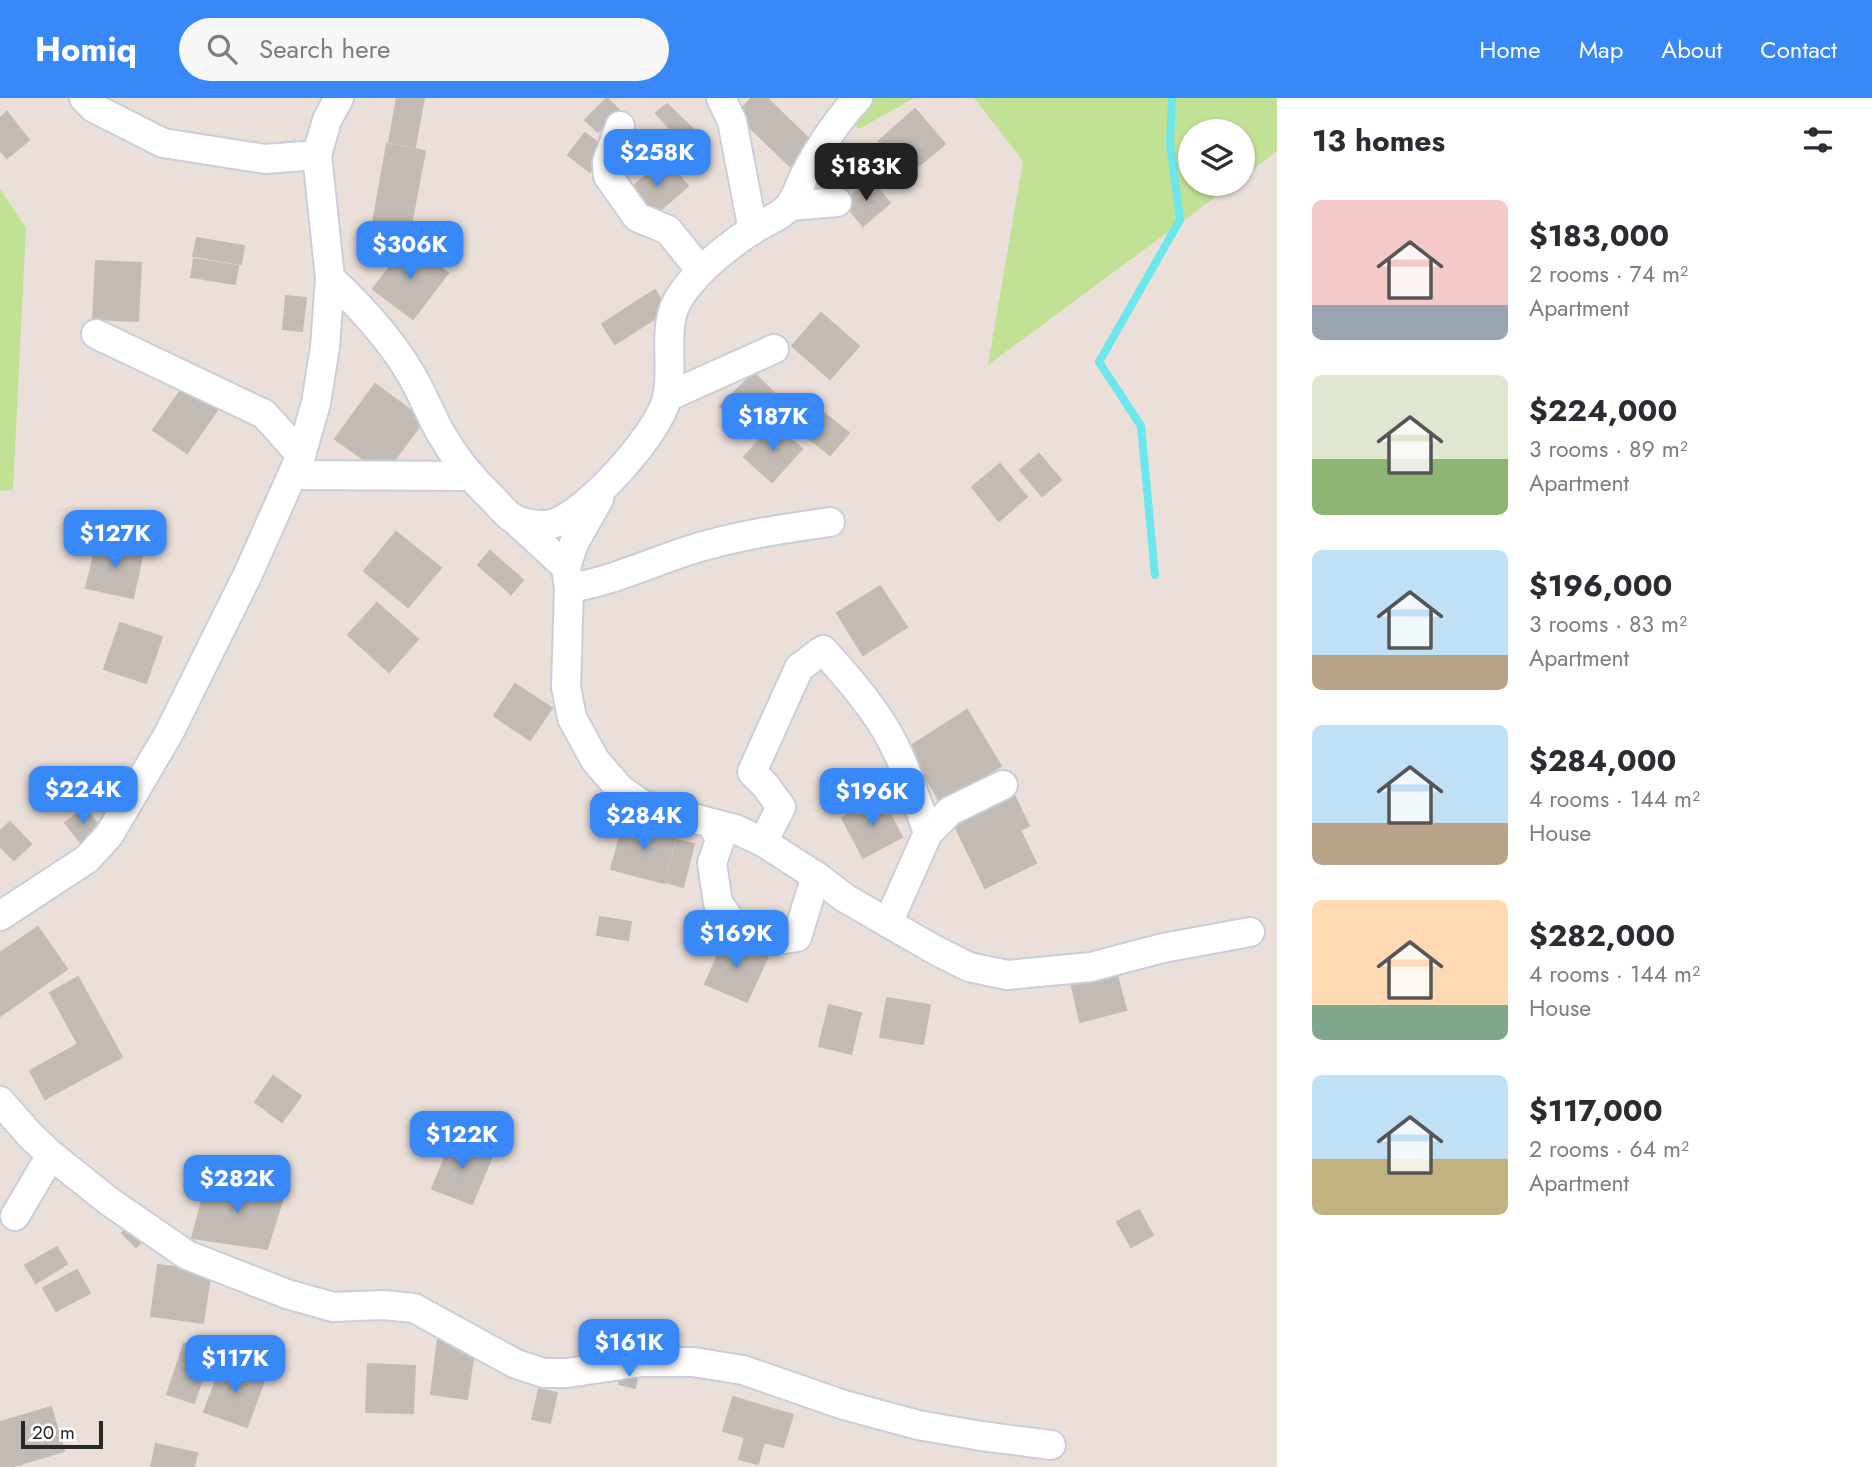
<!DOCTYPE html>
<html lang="en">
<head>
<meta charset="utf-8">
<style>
	:root { --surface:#fff; --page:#f7f7f7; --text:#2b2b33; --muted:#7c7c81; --accent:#3988f8 }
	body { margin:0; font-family:Jost,sans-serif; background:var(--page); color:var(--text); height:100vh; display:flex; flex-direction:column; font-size:26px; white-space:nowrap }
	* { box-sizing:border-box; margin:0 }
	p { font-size:23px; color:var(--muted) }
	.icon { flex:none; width:38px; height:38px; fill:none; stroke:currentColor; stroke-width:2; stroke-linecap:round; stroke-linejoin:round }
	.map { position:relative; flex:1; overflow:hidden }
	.side { display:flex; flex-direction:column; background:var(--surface); width:595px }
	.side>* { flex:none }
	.buttons { position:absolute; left:1178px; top:21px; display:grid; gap:14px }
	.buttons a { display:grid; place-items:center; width:77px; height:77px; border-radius:50%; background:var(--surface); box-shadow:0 2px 5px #0004; font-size:35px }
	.scale { position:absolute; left:21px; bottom:18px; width:82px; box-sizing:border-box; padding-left:7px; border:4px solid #282828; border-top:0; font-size:19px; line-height:24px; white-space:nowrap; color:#282828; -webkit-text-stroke:5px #fff; paint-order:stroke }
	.price { position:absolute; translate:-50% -60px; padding:0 16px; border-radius:14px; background:var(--accent); color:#fff; font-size:23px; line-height:46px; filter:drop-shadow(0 2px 4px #0008) }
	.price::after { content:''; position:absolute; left:50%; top:42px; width:21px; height:16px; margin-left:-10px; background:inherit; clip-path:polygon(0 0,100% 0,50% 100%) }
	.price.current { background:#222; color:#fff }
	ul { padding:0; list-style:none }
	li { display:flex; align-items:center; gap:21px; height:175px; padding:0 35px }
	li span { display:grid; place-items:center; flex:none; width:196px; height:140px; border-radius:10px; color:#555 }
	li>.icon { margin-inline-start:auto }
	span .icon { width:84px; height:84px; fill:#fffc; stroke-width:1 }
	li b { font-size:30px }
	h2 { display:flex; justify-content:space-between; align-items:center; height:84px; padding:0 35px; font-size:30px }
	header { display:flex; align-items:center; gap:42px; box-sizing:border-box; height:98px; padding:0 35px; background:var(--accent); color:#fff }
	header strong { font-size:33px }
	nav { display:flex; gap:38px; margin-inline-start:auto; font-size:24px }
	.search { width:490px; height:63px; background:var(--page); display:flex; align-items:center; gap:18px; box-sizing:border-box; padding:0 24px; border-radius:38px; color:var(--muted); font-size:26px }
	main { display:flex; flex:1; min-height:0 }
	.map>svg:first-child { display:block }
	.green { fill:#c1e195 }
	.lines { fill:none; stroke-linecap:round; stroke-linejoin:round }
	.stream { stroke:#6ce8ed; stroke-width:8 }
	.building { fill:#c2bbb5; stroke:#c6bbb3; stroke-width:2 }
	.minor-casing { stroke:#c8cfda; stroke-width:32 }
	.minor { stroke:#fff; stroke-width:28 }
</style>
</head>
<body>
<header>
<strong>Homiq</strong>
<div class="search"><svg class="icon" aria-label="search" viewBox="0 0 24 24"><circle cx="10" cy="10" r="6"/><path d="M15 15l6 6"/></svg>Search here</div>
<nav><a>Home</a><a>Map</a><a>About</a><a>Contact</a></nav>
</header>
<main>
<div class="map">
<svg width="1277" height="1369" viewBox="0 0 1277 1369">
	<rect width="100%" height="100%" fill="#ebdfd9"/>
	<g class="green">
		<polygon points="836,0 914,0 859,31"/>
		<polygon points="974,0 1277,0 1277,53 1243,79 1242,33 1190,33 1190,86 1233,86 988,267 1023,63"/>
		<polygon points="0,91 26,130 13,392 0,393"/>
	</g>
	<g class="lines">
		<polyline class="stream" points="1155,477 1141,328 1099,264 1180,122 1170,45 1172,0"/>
	</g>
	<g class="building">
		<polygon points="397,0 424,0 415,49 389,44"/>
		<polygon points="607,0 620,13 598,34 585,22"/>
		<polygon points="752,0 767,0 814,46 791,69 736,16"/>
		<polygon points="667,6 698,36 681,50 669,36 672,33 656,15"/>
		<polygon points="915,11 945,46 909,76 879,43"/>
		<polygon points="7,14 29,42 7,60 0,52 0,20"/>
		<polygon points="585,35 607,52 590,74 568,57"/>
		<polygon points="387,46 425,53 408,143 371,136"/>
		<polygon points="664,61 688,88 650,121 626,95"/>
		<polygon points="870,82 890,105 863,128 843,104"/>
		<polygon points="197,140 244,148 241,166 193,158"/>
		<polygon points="408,145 448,175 413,221 373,191"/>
		<polygon points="194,161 238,168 235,186 191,179"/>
		<polygon points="96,163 141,165 138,223 93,221"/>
		<polygon points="655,192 668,212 615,246 602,226"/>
		<polygon points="286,198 306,200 302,233 283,231"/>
		<polygon points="821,215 859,248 830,281 792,248"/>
		<polygon points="754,275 780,301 746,334 720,308"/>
		<polygon points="375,286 424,322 384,376 335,341"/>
		<polygon points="184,288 218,311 187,355 153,332"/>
		<polygon points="825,316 849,335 830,357 806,338"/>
		<polygon points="774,326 802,351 772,384 744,359"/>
		<polygon points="1039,356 1061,382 1042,398 1020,372"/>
		<polygon points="1000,366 1027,399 999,423 972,389"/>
		<polygon points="396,434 441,470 408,509 364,473"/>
		<polygon points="97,444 143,454 133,500 86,490"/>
		<polygon points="490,453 523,482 511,496 478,467"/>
		<polygon points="880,488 907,529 863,557 837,515"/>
		<polygon points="377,505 418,541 389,574 348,537"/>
		<polygon points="120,525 162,539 146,585 104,571"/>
		<polygon points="515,586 552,610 530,642 494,618"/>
		<polygon points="967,612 1001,668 941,706 909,649"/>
		<polygon points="86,674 98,686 85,699 72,687"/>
		<polygon points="1014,697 1029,728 1020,732 1036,765 985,790 954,726"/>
		<polygon points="881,699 902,739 863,760 842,720"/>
		<polygon points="85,710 101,731 82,746 65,725"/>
		<polygon points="10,724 31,746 14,762 0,748 0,733"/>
		<polygon points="624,724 676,737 664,785 611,771"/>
		<polygon points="677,742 694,746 683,789 666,784"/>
		<polygon points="600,819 631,824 628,842 597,837"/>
		<polygon points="38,829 67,871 0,918 0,855"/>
		<polygon points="726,839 768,858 747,904 705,886"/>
		<polygon points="1116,873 1126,912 1080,924 1071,884"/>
		<polygon points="78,879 122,959 45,1001 30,973 78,946 50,895"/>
		<polygon points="887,900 930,907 923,946 880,939"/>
		<polygon points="829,907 861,915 851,956 819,948"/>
		<polygon points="273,978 301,998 282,1024 255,1004"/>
		<polygon points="453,1040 493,1056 472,1106 432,1091"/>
		<polygon points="208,1080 283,1100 267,1151 192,1140"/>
		<polygon points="1139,1112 1153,1137 1131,1149 1117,1124"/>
		<polygon points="137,1120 151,1135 136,1149 122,1135"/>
		<polygon points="57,1149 67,1166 36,1185 25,1167"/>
		<polygon points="158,1167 211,1173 203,1225 151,1218"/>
		<polygon points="77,1172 90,1195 56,1213 43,1190"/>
		<polygon points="438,1241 475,1247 467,1301 431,1296"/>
		<polygon points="184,1246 211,1255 194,1305 167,1296"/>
		<polygon points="223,1264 265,1280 247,1329 204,1314"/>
		<polygon points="368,1266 415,1268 413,1315 366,1314"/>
		<polygon points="622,1272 638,1275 635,1290 619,1286"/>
		<polygon points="539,1291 557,1295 550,1325 532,1321"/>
		<polygon points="733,1299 793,1317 783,1349 764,1344 758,1366 739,1361 745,1339 723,1333"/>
		<polygon points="51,1309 64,1353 11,1369 0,1369 0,1324"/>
		<polygon points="156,1346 197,1355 194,1369 151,1369"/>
	</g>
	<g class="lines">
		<g class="minor-casing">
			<g id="minor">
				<polyline points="84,0 94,10 163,45 265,61 317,57"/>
				<path d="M339 0 327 22 317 57 330 180C360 208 388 238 409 273 421 292 429 314 440 334 454 359 471 380 492 400 498 406 504 414 511 419 520 425 540 429 552 426 587 416 659 335 667 300 675 266 660 227 681 197 699 170 728 148 755 130 766 124 783 117 790 107 796 99 800 87 804 78 819 50 836 23 858 0"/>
				<polyline points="721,0 732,23 753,132"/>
				<polyline points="620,28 607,64 608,78 637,119 668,132 701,173"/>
				<polyline points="790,108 837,104"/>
				<polyline points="96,236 264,316 301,357"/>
				<polyline points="667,299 774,251"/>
				<polyline points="293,377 470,378"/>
				<polyline points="599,401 574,445 566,469 569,490 566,589 572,620 595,662 620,691 643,707 735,731 763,744 816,778 845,800 935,852 969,869 1007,877 1091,869 1163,850 1250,834"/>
				<polyline points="514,421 566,469"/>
				<path d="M569 490C610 484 647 466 687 453 733 438 781 431 830 424"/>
				<polyline points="712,725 720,742 712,765 718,805 733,826 759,835 785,841 797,839 816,778"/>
				<path d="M763 744 781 709 765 687 752 674 799 570 823 552C845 576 867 601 884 629 904 661 915 700 928 735"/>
				<polyline points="0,818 87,761 109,737 169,635 248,476 301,357 316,305 325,249 330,180"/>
				<polyline points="888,825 928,735 950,713 1003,687"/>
				<polyline points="0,1003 30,1037 51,1057 110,1104 187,1157 287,1196 333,1209 383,1207 414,1210 516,1266 544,1275 567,1275 642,1264 693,1264 743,1272 844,1307 918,1327 981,1338 1051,1347"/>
				<polyline points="15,1118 51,1057"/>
			</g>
		</g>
		<use href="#minor" class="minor"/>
	</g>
</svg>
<div class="buttons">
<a><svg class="icon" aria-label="layers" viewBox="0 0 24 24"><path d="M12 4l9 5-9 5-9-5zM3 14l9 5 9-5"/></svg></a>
</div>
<div class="scale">20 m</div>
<b class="price" style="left:657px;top:91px">$258K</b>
<b class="price current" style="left:866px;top:105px">$183K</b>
<b class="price" style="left:410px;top:183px">$306K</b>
<b class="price" style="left:773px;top:355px">$187K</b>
<b class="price" style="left:115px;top:472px">$127K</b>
<b class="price" style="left:83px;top:728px">$224K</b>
<b class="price" style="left:872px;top:730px">$196K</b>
<b class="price" style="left:644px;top:754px">$284K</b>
<b class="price" style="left:736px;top:872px">$169K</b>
<b class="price" style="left:462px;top:1073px">$122K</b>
<b class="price" style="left:237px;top:1117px">$282K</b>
<b class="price" style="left:629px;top:1281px">$161K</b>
<b class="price" style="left:235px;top:1297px">$117K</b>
</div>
<section class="side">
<h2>13 homes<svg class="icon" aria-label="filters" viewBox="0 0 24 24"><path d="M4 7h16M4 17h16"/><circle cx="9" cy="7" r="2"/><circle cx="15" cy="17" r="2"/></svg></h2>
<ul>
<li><span style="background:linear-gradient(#f6c9c9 75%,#9aa5b1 0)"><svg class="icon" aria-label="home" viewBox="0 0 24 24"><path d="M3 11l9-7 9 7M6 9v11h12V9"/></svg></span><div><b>$183,000</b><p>2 rooms · 74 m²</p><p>Apartment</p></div></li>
<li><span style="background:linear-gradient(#dfe7d0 60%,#8fb573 0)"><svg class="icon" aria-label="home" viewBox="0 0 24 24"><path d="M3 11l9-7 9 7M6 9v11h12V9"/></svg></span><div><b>$224,000</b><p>3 rooms · 89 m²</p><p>Apartment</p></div></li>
<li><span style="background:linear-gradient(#bfe0f5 75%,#b9a48a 0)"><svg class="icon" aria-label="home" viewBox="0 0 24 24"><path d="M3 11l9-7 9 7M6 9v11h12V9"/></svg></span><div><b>$196,000</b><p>3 rooms · 83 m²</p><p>Apartment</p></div></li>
<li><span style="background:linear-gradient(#bfe0f5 70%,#b9a48a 0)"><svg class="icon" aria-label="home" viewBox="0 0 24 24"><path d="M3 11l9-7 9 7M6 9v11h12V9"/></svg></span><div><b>$284,000</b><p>4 rooms · 144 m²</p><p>House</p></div></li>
<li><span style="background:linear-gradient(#ffd9b3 75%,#7fa58c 0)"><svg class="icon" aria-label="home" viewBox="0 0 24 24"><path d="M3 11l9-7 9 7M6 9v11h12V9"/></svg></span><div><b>$282,000</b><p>4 rooms · 144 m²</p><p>House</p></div></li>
<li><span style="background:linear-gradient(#bfe0f5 60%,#c2b280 0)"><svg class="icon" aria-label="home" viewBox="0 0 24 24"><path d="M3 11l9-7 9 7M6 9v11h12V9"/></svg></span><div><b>$117,000</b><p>2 rooms · 64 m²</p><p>Apartment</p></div></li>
</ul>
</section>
</main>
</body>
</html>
